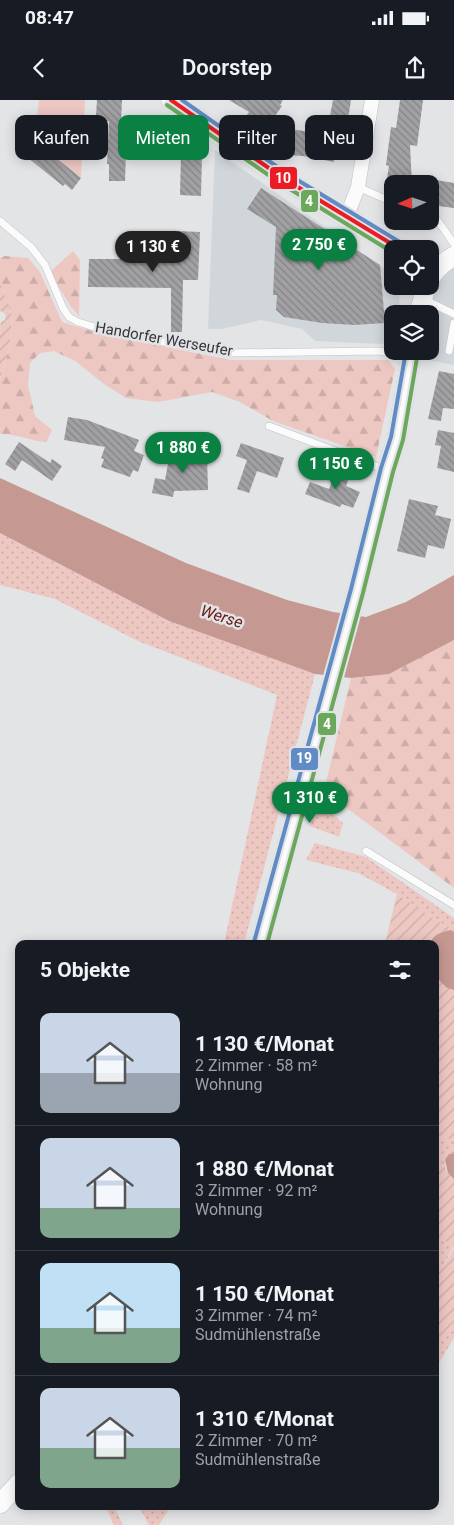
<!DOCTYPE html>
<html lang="de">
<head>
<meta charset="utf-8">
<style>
	:root { --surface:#171b24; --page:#242831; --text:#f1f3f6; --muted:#9ea1a6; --line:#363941; --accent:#0b8043 }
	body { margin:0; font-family:Roboto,sans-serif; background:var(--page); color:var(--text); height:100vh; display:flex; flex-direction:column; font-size:19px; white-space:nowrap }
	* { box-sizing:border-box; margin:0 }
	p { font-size:16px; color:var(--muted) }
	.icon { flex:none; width:28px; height:28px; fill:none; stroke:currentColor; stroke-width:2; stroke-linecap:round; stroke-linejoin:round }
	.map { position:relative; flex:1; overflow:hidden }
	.panel { position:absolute; left:15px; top:840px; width:424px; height:570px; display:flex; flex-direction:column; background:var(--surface); border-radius:10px; box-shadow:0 2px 12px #0003 }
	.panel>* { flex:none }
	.hud { position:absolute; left:15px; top:15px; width:425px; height:45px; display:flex; gap:10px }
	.needle { width:32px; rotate:267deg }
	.buttons { position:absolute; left:384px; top:75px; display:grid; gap:10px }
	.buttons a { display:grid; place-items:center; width:55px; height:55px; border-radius:10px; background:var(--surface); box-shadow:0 2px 12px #0003; font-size:25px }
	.price { position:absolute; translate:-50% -42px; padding:0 11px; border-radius:18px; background:var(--accent); color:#fff; font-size:16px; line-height:32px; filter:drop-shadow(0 1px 2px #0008) }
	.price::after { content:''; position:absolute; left:50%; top:30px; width:15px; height:11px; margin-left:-8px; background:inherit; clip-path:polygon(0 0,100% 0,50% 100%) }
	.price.active { background:#222; color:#fff }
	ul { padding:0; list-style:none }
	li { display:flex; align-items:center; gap:15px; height:125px; padding:0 25px }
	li+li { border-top:1px solid var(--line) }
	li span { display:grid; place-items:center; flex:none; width:140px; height:100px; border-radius:10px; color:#555 }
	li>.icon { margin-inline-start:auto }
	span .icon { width:60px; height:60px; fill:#fffc; stroke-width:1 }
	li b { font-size:21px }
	h2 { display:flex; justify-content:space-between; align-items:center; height:60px; padding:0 25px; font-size:21px }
	.chip { padding:0 18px; border-radius:10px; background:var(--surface); box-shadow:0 2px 12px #0003; font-size:18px; line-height:45px }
	.chip.active { background:var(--accent); color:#fff }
	.status { display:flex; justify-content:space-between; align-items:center; height:35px; padding:0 25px; background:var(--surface); direction:ltr }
	.status svg { height:14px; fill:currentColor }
	header { display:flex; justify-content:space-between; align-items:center; height:65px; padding:0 25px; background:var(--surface); font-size:22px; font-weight:600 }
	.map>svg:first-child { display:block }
	.built { fill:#d1d6db }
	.grass { fill:url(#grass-dots) }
	.forest { fill:url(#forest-firs) }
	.garden { fill:url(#garden-furrows) }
	.pitch { fill:#edc8c3 }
	.water { fill:#c59891 }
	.building { fill:url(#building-back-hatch) }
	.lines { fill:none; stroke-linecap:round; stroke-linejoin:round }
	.lane-casing { stroke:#c1c2c4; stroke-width:8 }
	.street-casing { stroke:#c1c2c4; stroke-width:15 }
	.secondary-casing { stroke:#c1c2c4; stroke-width:20 }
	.lane { stroke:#fbfbfb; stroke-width:7 }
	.street { stroke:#fbfbfb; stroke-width:14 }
	.secondary { stroke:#fbfbfb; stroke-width:19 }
	.bus-1-casing { stroke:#e1e3e7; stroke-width:8 }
	.bus-2-casing { stroke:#e1e3e7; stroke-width:8 }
	.bus-3-casing { stroke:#e1e3e7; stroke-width:8 }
	.bus-1 { stroke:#ed1c24; stroke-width:4 }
	.bus-2 { stroke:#6ba85c; stroke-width:4 }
	.bus-3 { stroke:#608bc4; stroke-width:4 }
	.labels { text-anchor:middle; stroke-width:5; stroke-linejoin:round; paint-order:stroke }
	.street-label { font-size:15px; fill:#343436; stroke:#e1e3e7 }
	.water-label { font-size:16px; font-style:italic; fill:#67170f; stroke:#e1e3e7 }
	.line-badge { stroke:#e1e3e7; stroke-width:2 }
	.badge-label { font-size:14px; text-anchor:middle; font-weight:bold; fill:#fff }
</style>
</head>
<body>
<div class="status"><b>08:47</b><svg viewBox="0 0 49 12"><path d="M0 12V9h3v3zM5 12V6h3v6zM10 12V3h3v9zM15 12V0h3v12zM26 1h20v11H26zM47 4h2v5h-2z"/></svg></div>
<header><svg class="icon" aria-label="back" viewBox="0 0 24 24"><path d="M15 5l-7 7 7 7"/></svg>Doorstep<svg class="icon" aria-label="share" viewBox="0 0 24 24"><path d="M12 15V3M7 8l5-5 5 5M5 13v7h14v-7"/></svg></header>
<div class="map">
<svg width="454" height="1425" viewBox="0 0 454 1425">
	<defs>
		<pattern id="grass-dots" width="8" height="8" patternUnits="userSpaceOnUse" patternTransform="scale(1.25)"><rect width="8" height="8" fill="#edc8c3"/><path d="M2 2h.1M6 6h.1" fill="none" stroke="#ccaca8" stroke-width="1.8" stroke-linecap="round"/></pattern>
		<pattern id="forest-firs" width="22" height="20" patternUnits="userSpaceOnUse" patternTransform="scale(1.25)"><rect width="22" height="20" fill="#edc8c3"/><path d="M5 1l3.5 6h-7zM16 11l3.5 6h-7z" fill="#ccaca8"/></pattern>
		<pattern id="garden-furrows" width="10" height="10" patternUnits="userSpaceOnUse" patternTransform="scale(1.25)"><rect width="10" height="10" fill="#edc8c3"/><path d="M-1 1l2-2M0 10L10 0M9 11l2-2" fill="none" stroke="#ccaca8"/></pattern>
		<pattern id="building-back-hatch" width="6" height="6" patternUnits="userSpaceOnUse" patternTransform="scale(1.25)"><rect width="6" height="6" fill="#a1a1a3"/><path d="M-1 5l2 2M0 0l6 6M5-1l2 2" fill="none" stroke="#848486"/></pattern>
	</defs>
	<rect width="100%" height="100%" fill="#e2e4e6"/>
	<g class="built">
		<polygon points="215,50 392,174 392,186 399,186 400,214 392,214 392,238 382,244 315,241 302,229 261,220 221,229 208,229"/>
		<polygon points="454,164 454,265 424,259 424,251 430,251 430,214 428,214 430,198 438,180"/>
	</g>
	<g class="grass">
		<polygon points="0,433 169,521 315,574 244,844 224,844 277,595 138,541 55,499 0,485"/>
		<polygon points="316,700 343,723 339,737 310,726"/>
		<polygon points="315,743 366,757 454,818 454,832 397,794 358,773 306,760"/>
		<polygon points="435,1035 454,1040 454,1053 449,1054 445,1060 445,1067 435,1063"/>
		<polygon points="435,1136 454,1146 440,1171 435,1169"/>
		<polygon points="454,1220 454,1238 435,1269 435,1249"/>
		<polygon points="105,1406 114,1406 123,1425 114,1425"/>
		<polygon points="139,1406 171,1406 159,1425 149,1425"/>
	</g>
	<g class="forest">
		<polygon points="73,151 80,160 79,216 71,207 50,172"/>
		<path d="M5 156 28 158 40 172 62 222 105 235 231 260H388L395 269 376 357 273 321 240 302 212 292 158 302 126 298 104 284 75 261 54 251 40 253 30 263 28 285 35 316 52 330 46 342C30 341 16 333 0 334V280L10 245 12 216 0 183V158Z"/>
		<polygon points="454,540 454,788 324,691 351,578 389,574"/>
	</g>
	<g class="garden">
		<polygon points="0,183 12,216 10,245 0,279 0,229 1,222 5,220 6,216 3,212 0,211"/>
		<path d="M397 794 451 830C441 832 433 834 430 844H385Z"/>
		<polygon points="435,875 447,888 454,890 454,1040 435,1035"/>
		<polygon points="435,1063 445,1067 448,1073 454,1079 454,1146 435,1136"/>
		<polygon points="454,1148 454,1220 435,1249 435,1169 440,1171"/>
	</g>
	<polygon class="pitch" points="39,0 85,0 81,78 34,40"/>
	<g class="water">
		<polygon points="0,378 186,463 287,500 333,512 366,517 406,502 454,475 454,540 389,574 351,578 315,574 169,521 0,433"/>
		<path d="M451 830 454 832V890L447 888 436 877 435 844H430C433 834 441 832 451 830Z"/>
		<polygon points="454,1053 454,1079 448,1073 445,1060 449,1054"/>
	</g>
	<g class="building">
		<polygon points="97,0 122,0 121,23 161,24 161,52 126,52 125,81 109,81 109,64 107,64 109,21 99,21 99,16 96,16"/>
		<polygon points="229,0 283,0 280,5 282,6 272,20 273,21 262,38 241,24 249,12"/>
		<polygon points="333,0 351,0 348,19 330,16"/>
		<polygon points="400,0 423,0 417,46 410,45 412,84 386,84 389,66 386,65 391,27 396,28"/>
		<polygon points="290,29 337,36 334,62 303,56 286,55"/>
		<polygon points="34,40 81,78 72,90 65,84 63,86 23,54"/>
		<polygon points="181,54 202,54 201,96 180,95"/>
		<polygon points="430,79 454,83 454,108 430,105"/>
		<polygon points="261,88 380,165 385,223 354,225 322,223 284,217 276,210 277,195 273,195 276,127 247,109"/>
		<polygon points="178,131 200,132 198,180 183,180 182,232 171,232 171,188 88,187 89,159 178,159"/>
		<polygon points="439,271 454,274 454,309 443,308 441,321 428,319"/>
		<polygon points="68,317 87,320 139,340 134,351 144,355 138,372 133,370 130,377 101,367 104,359 101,358 105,347 64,340"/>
		<polygon points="438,330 454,333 454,372 437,368 441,346 435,345"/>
		<polygon points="19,342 50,363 52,359 62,366 52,381 22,360 15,371 5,364"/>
		<polygon points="241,343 284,358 277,378 257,371 249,393 237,389 247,360 236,356"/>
		<polygon points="171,348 207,355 208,390 174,391 173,397 152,393 155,378 165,380"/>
		<polygon points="339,365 352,370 346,386 360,392 353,408 342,404 340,407 305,394 310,382 329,389"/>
		<polygon points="409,399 438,406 435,415 451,419 444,449 428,445 425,458 397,451"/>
	</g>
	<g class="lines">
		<g class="lane-casing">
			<g id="lane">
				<polyline points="358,87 392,102"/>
				<polyline points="430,118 438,121 454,144"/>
				<polyline points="0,121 31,147 45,165 63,208 69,217 78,222 114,233 226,253 378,251 411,255"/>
				<polyline points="425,200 454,214"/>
				<polyline points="449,251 454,223"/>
				<polyline points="269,326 386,370"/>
				<polyline points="366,751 454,805"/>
			</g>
		</g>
		<g class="street-casing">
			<polyline id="street" points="346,118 358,87 372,0"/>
		</g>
		<g class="secondary-casing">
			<g id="secondary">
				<path d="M171 0C244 54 320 104 400 149"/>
				<path d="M430 178C436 169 445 161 454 156"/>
				<polyline points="419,214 426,186"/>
				<polyline points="260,844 357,491 387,370 397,338 412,251"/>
				<polyline points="0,1404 19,1383"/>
			</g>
		</g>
		<use href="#lane" class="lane"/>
		<use href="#street" class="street"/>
		<use href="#secondary" class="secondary"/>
		<g class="bus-1-casing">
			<polyline id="bus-1" points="171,0 283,78 400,149"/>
		</g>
		<g class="bus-2-casing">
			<g id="bus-2">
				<polyline points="167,5 280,83 392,152"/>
				<polyline points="267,844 363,493 393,372 403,340 418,252"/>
			</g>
		</g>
		<g class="bus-3-casing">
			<g id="bus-3">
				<polyline points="182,0 286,73 403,144"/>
				<polyline points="254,842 351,489 381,368 391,337 406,251"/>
			</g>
		</g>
		<use href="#bus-1" class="bus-1"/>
		<use href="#bus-2" class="bus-2"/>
		<use href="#bus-3" class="bus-3"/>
	</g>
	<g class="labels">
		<g class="street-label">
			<text transform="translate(164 239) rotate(10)" y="5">Handorfer Werseufer</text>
		</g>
		<g class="water-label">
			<text transform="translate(222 516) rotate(18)" y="6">Werse</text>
		</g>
	</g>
	<g class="line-badge">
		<rect x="269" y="66" width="29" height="24" rx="5" fill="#ed1c24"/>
		<rect x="300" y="89" width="19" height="24" rx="5" fill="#6ba85c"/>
		<rect x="317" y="612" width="20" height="24" rx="5" fill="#6ba85c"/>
		<rect x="290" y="647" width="29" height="24" rx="5" fill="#608bc4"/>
	</g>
	<g class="badge-label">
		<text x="283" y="83">10</text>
		<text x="309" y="106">4</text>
		<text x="327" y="629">4</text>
		<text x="304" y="663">19</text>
	</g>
</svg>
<div class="buttons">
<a><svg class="needle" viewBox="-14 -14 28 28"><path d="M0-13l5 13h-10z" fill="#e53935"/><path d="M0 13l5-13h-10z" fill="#9ea1a6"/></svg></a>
<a><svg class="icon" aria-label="locate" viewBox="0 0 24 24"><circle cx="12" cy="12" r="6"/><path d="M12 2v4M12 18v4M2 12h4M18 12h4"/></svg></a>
<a><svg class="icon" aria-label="layers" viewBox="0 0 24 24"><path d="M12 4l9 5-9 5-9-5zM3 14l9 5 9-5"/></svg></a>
</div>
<b class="price" style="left:319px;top:171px">2 750 €</b>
<b class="price active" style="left:153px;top:173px">1 130 €</b>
<b class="price" style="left:183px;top:374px">1 880 €</b>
<b class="price" style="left:336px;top:390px">1 150 €</b>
<b class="price" style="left:310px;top:724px">1 310 €</b>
<div class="hud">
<a class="chip">Kaufen</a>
<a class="chip active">Mieten</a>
<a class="chip">Filter</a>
<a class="chip">Neu</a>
</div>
<section class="panel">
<h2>5 Objekte<svg class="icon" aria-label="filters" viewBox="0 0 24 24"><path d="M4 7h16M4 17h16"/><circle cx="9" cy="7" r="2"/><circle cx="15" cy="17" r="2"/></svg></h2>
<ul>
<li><span style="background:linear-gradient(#c9d6e8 60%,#9aa5b1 0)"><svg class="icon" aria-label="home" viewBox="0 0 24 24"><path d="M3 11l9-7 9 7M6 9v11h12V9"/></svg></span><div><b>1 130 €/Monat</b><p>2 Zimmer · 58 m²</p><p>Wohnung</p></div></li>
<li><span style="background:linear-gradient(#c9d6e8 70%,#7fa58c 0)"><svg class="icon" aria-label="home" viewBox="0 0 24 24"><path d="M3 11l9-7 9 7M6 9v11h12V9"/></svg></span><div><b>1 880 €/Monat</b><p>3 Zimmer · 92 m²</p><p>Wohnung</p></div></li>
<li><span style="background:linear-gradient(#bfe0f5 65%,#7fa58c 0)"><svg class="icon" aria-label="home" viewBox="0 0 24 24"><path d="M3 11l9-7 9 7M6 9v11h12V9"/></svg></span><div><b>1 150 €/Monat</b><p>3 Zimmer · 74 m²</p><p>Sudmühlenstraße</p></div></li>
<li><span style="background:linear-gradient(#c9d6e8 60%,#7fa58c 0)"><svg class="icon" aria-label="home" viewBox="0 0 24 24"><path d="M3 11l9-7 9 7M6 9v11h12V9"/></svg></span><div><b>1 310 €/Monat</b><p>2 Zimmer · 70 m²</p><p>Sudmühlenstraße</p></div></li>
</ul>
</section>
</div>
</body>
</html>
